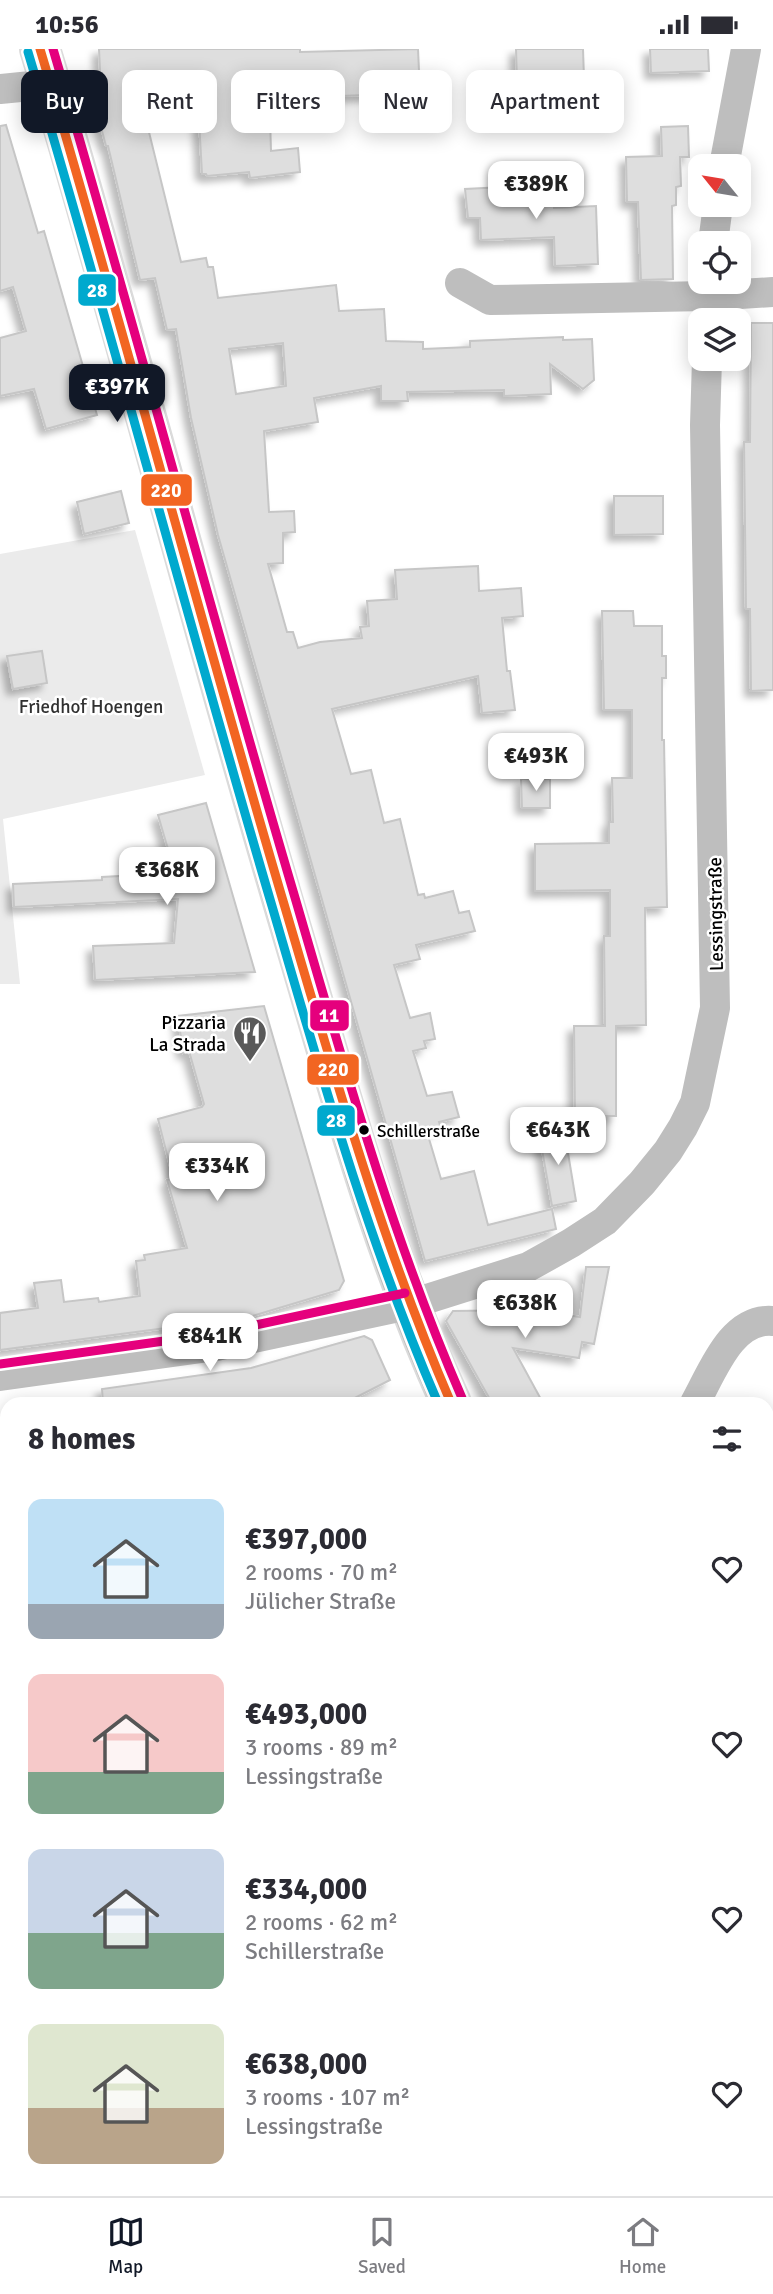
<!DOCTYPE html>
<html lang="en">
<head>
<meta charset="utf-8">
<style>
	:root { --surface:#fff; --page:#f7f7f7; --text:#2b2b33; --muted:#7c7c81; --line:#e1e1e2; --accent:#111827 }
	body { margin:0; font-family:Signika,sans-serif; background:var(--page); color:var(--text); height:100vh; display:flex; flex-direction:column; font-size:26px; white-space:nowrap }
	* { box-sizing:border-box; margin:0 }
	p { font-size:23px; color:var(--muted) }
	.icon { flex:none; width:38px; height:38px; fill:none; stroke:currentColor; stroke-width:2; stroke-linecap:round; stroke-linejoin:round }
	.map { position:relative; flex:1; overflow:hidden }
	.side { position:absolute; left:0px; top:1348px; width:774px; height:800px; display:flex; flex-direction:column; background:var(--surface); border-radius:21px 21px 0 0; box-shadow:0 4px 18px #0003 }
	.side>* { flex:none }
	.hud { position:absolute; left:21px; top:21px; width:732px; height:63px; display:flex; gap:14px }
	.needle { width:46px; rotate:300deg }
	.buttons { position:absolute; left:688px; top:105px; display:grid; gap:14px }
	.buttons a { display:grid; place-items:center; width:63px; height:63px; border-radius:14px; background:var(--surface); box-shadow:0 4px 18px #0003; font-size:35px }
	.price { position:absolute; translate:-50% -60px; padding:0 16px; border-radius:14px; background:#fff; color:#222; font-size:23px; line-height:46px; filter:drop-shadow(0 2px 4px #0008) }
	.price::after { content:''; position:absolute; left:50%; top:42px; width:21px; height:16px; margin-left:-10px; background:inherit; clip-path:polygon(0 0,100% 0,50% 100%) }
	.price.selected { background:var(--accent); color:#fff }
	ul { padding:0; list-style:none }
	li { display:flex; align-items:center; gap:21px; height:175px; padding:0 28px }
	li span { display:grid; place-items:center; flex:none; width:196px; height:140px; border-radius:14px; color:#555 }
	li>.icon { margin-inline-start:auto }
	span .icon { width:84px; height:84px; fill:#fffc; stroke-width:1 }
	li b { font-size:30px }
	h2 { display:flex; justify-content:space-between; align-items:center; height:84px; padding:0 28px; font-size:30px }
	.chip { padding:0 24px; border-radius:14px; background:var(--surface); box-shadow:0 4px 18px #0003; font-size:24px; line-height:63px }
	.chip.selected { background:var(--accent); color:#fff }
	.status { display:flex; justify-content:space-between; align-items:center; height:49px; padding:0 35px; background:var(--surface); direction:ltr }
	.status svg { height:19px; fill:currentColor }
	.tab-bar { display:flex; justify-content:space-around; align-items:center; height:98px; border-top:2px solid var(--line); background:var(--surface); font-size:19px; color:var(--muted) }
	.tab-bar a { display:grid; justify-items:center; gap:4px }
	.tab-bar .selected { color:var(--accent) }
	.map>svg:first-child { display:block }
	.green { fill:#ebebeb }
	.building { fill:#dedede; stroke:#c6c6c6; stroke-width:2; fill-rule:evenodd; filter:url(#shadow) }
	.lines { fill:none; stroke-linecap:round; stroke-linejoin:round }
	.major-casing { stroke:#dbdbdb; stroke-width:42 }
	.minor { stroke:#bebebe; stroke-width:30 }
	.major { stroke:#bebebe; stroke-width:38 }
	.bus-1-casing { stroke:#fff; stroke-width:14 }
	.bus-2-casing { stroke:#fff; stroke-width:14 }
	.bus-3-casing { stroke:#fff; stroke-width:14 }
	.bus-1 { stroke:#f26522; stroke-width:9 }
	.bus-2 { stroke:#00a9ce; stroke-width:9 }
	.bus-3 { stroke:#e5007d; stroke-width:9 }
	.bus-dot { fill:#000; stroke:#fff; stroke-width:2.5 }
	.labels { text-anchor:middle; stroke-width:5; stroke-linejoin:round; paint-order:stroke }
	.bus-label { font-size:17px; fill:#000; stroke:#fff; text-anchor:start }
	.park-label { font-size:19px; fill:#313131; stroke:#fff }
	.street-label { font-size:19px; fill:#000; stroke:#fff }
	.poi-label { font-size:19px; fill:#000; stroke:#fff; text-anchor:end }
	.line-badge { stroke:#fff; stroke-width:2.5 }
	.badge-label { font-size:19px; text-anchor:middle; font-weight:bold; fill:#fff }
</style>
</head>
<body>
<div class="status"><b>10:56</b><svg viewBox="0 0 49 12"><path d="M0 12V9h3v3zM5 12V6h3v6zM10 12V3h3v9zM15 12V0h3v12zM26 1h20v11H26zM47 4h2v5h-2z"/></svg></div>
<div class="map">
<svg width="773" height="2147" viewBox="0 0 773 2147">
	<defs>
		<filter id="shadow"><feDropShadow dx="-6" dy="6" stdDeviation="3.5" flood-color="#0004"/></filter>
	</defs>
	<rect width="100%" height="100%" fill="#fff"/>
	<polygon class="green" points="135,481 205,726 3,770 20,935 0,935 0,505"/>
	<g class="building">
		<path d="M99 0H300V3L418 0 420 44 340 47V35L269 38 271 102 298 99 300 123 250 129 249 123 207 127 206 125H202L198 52 145 67 181 213 206 209 208 218H213L218 249 336 236 339 262 384 260 386 292 423 293V300L470 298V292L563 288V291L592 290 594 331 583 340 550 315 551 345 504 347V341L407 343 408 352H381V337L314 349 318 373 264 382 269 463 294 462 295 483 283 484V514L268 515 287 583H293L298 599 320 593 362 589 360 578 369 577 367 552 397 550 395 521 478 517 479 542 521 539 523 567 502 569 507 622H510L515 661 482 664 478 627 332 660 351 725 371 721 384 774 400 770 418 846 424 845 425 849 453 842 459 864 469 862 475 882 416 896 420 910 394 916 410 969 430 964 435 990 424 992 426 999 413 1002 427 1047 452 1043 459 1068 439 1073 441 1079 427 1083 441 1130 474 1122 488 1176 552 1160 556 1180 425 1212 218 486 191 369 176 280 167 281 155 229 140 231 108 97H106L97 63 102 62ZM283 294 286 337 236 345 229 300Z"/>
		<polygon points="516,0 583,0 584,29 517,32"/>
		<polygon points="650,0 708,0 709,22 651,24"/>
		<polygon points="6,76 38,184 44,182 97,366 46,380 34,340 0,347 0,289 26,282 13,238 0,242 0,77"/>
		<polygon points="688,77 689,108 680,108 681,137 676,138 676,156 672,157 673,230 641,231 638,153 627,153 626,108 662,107 661,78"/>
		<polygon points="524,137 525,142 553,141 554,159 596,157 598,215 555,217 554,188 481,191 480,169 468,169 465,140"/>
		<polygon points="751,274 773,274 773,641 751,642 750,560 746,560 744,393 750,393"/>
		<polygon points="121,442 129,474 84,485 77,453"/>
		<polygon points="614,447 663,447 663,485 614,486"/>
		<polygon points="602,562 633,562 634,577 662,577 662,607 666,607 666,629 662,629 662,691 664,691 667,858 645,859 646,976 616,977 616,1067 575,1067 574,977 605,977 604,887 610,887 610,841 535,842 535,795 609,794 609,773 613,773 612,729 632,729 632,661 604,661"/>
		<polygon points="42,602 47,634 13,640 7,607"/>
		<polygon points="521,730 550,730 550,759 522,759"/>
		<polygon points="206,754 255,923 95,931 93,897 174,894 178,850 14,858 13,835 102,831 102,828 175,824 158,766"/>
		<polygon points="264,957 344,1232 339,1241 249,1268 0,1301 0,1264 38,1259 34,1234 61,1231 64,1253 98,1249 99,1253 140,1247 136,1212 145,1211 144,1206 187,1199 167,1131 173,1129 158,1070 202,1058 204,1055 189,1002 183,1004 178,967"/>
		<polygon points="564,1080 576,1152 552,1157 539,1084"/>
		<polygon points="586,1218 609,1218 594,1295 582,1293 579,1309 513,1299 543,1354 492,1354 446,1272 453,1262 534,1261 580,1268"/>
		<polygon points="364,1287 372,1291 390,1331 345,1354 103,1354 102,1340 251,1319"/>
	</g>
	<g class="lines">
		<g class="major-casing">
			<g id="major">
				<path d="M40 0C131 300 208 604 298 903 343 1055 385 1210 451 1354"/>
				<polyline points="766,1933 773,1945"/>
			</g>
		</g>
		<g class="minor">
			<polyline points="0,40 51,35"/>
			<polyline points="724,117 746,0"/>
			<polyline points="713,194 718,156"/>
			<polyline points="460,234 490,251 708,247 773,243"/>
			<polyline points="0,1327 216,1297 408,1256 528,1218 571,1194 605,1172 642,1134 668,1102 683,1078 695,1054 715,959 705,376 707,310"/>
			<path d="M695 1354C712 1324 731 1268 773 1272"/>
			<polyline points="0,1768 7,1766"/>
			<polyline points="0,1899 7,1938"/>
			<polyline points="0,2045 7,2049"/>
			<polyline points="94,2140 99,2147"/>
			<polyline points="137,2147 143,2140"/>
		</g>
		<use href="#major" class="major"/>
		<g class="bus-1-casing">
			<path id="bus-1" d="M40 0C125 284 200 571 284 855 334 1024 381 1192 451 1354"/>
		</g>
		<g class="bus-2-casing">
			<path id="bus-2" d="M28 3C113 287 188 573 272 857 321 1025 368 1193 438 1354"/>
		</g>
		<g class="bus-3-casing">
			<g id="bus-3">
				<path d="M53 0C137 283 212 569 296 852 345 1020 392 1188 462 1349"/>
				<polyline points="0,1315 214,1285 405,1244"/>
			</g>
		</g>
		<use href="#bus-1" class="bus-1"/>
		<use href="#bus-2" class="bus-2"/>
		<use href="#bus-3" class="bus-3"/>
	</g>
	<defs>
		<g id="restaurant-pin" transform="scale(1.75)"><path d="M0 17L-7.5 6A9.5 9.5 0 1 1 7.5 6Z" fill="#595959" stroke="#fff"/><path d="M-5-6h1v4h1v-4h1v4h1v-4h1v5L-1.5 .5V6h-2V.5L-5-1ZM5-6V6H3V1.5H1.5Q1.5-4 5-6Z" fill="#fff"/></g>
	</defs>
	<g fill-rule="evenodd">
		<use href="#restaurant-pin" x="250" y="984"/>
	</g>
	<circle class="bus-dot" cx="364" cy="1081" r="6"/>
	<g class="labels">
		<g class="bus-label">
			<text x="377" y="1088">Schillerstraße</text>
		</g>
		<g class="park-label">
			<text x="91" y="664">Friedhof Hoengen</text>
		</g>
		<g class="street-label">
			<text transform="translate(715 865) rotate(-91)" y="7">Lessingstraße</text>
		</g>
		<g class="poi-label">
			<text x="226" y="980">Pizzaria<tspan x="226" dy="22">La Strada</tspan></text>
		</g>
	</g>
	<g class="line-badge">
		<rect x="77" y="224" width="40" height="34" rx="7" fill="#00a9ce"/>
		<rect x="140" y="424" width="53" height="34" rx="7" fill="#f26522"/>
		<rect x="309" y="950" width="41" height="33" rx="7" fill="#e5007d"/>
		<rect x="306" y="1004" width="54" height="33" rx="7" fill="#f26522"/>
		<rect x="316" y="1055" width="40" height="33" rx="7" fill="#00a9ce"/>
	</g>
	<g class="badge-label">
		<text x="97" y="248">28</text>
		<text x="166" y="448">220</text>
		<text x="329" y="973">11</text>
		<text x="333" y="1027">220</text>
		<text x="336" y="1078">28</text>
	</g>
</svg>
<div class="buttons">
<a><svg class="needle" viewBox="-14 -14 28 28"><path d="M0-13l5 13h-10z" fill="#e53935"/><path d="M0 13l5-13h-10z" fill="#7c7c81"/></svg></a>
<a><svg class="icon" aria-label="locate" viewBox="0 0 24 24"><circle cx="12" cy="12" r="6"/><path d="M12 2v4M12 18v4M2 12h4M18 12h4"/></svg></a>
<a><svg class="icon" aria-label="layers" viewBox="0 0 24 24"><path d="M12 4l9 5-9 5-9-5zM3 14l9 5 9-5"/></svg></a>
</div>
<b class="price" style="left:536px;top:172px">€389K</b>
<b class="price selected" style="left:117px;top:375px">€397K</b>
<b class="price" style="left:536px;top:744px">€493K</b>
<b class="price" style="left:167px;top:858px">€368K</b>
<b class="price" style="left:558px;top:1118px">€643K</b>
<b class="price" style="left:217px;top:1154px">€334K</b>
<b class="price" style="left:525px;top:1291px">€638K</b>
<b class="price" style="left:210px;top:1324px">€841K</b>
<div class="hud">
<a class="chip selected">Buy</a>
<a class="chip">Rent</a>
<a class="chip">Filters</a>
<a class="chip">New</a>
<a class="chip">Apartment</a>
</div>
<section class="side">
<h2>8 homes<svg class="icon" aria-label="filters" viewBox="0 0 24 24"><path d="M4 7h16M4 17h16"/><circle cx="9" cy="7" r="2"/><circle cx="15" cy="17" r="2"/></svg></h2>
<ul>
<li><span style="background:linear-gradient(#bfe0f5 75%,#9aa5b1 0)"><svg class="icon" aria-label="home" viewBox="0 0 24 24"><path d="M3 11l9-7 9 7M6 9v11h12V9"/></svg></span><div><b>€397,000</b><p>2 rooms · 70 m²</p><p>Jülicher Straße</p></div><svg class="icon" aria-label="heart" viewBox="0 0 24 24"><path d="M12 20l-8-8c-3-5 5-10 8-4 3-6 11-1 8 4z"/></svg></li>
<li><span style="background:linear-gradient(#f6c9c9 70%,#7fa58c 0)"><svg class="icon" aria-label="home" viewBox="0 0 24 24"><path d="M3 11l9-7 9 7M6 9v11h12V9"/></svg></span><div><b>€493,000</b><p>3 rooms · 89 m²</p><p>Lessingstraße</p></div><svg class="icon" aria-label="heart" viewBox="0 0 24 24"><path d="M12 20l-8-8c-3-5 5-10 8-4 3-6 11-1 8 4z"/></svg></li>
<li><span style="background:linear-gradient(#c9d6e8 60%,#7fa58c 0)"><svg class="icon" aria-label="home" viewBox="0 0 24 24"><path d="M3 11l9-7 9 7M6 9v11h12V9"/></svg></span><div><b>€334,000</b><p>2 rooms · 62 m²</p><p>Schillerstraße</p></div><svg class="icon" aria-label="heart" viewBox="0 0 24 24"><path d="M12 20l-8-8c-3-5 5-10 8-4 3-6 11-1 8 4z"/></svg></li>
<li><span style="background:linear-gradient(#dfe7d0 60%,#b9a48a 0)"><svg class="icon" aria-label="home" viewBox="0 0 24 24"><path d="M3 11l9-7 9 7M6 9v11h12V9"/></svg></span><div><b>€638,000</b><p>3 rooms · 107 m²</p><p>Lessingstraße</p></div><svg class="icon" aria-label="heart" viewBox="0 0 24 24"><path d="M12 20l-8-8c-3-5 5-10 8-4 3-6 11-1 8 4z"/></svg></li>
</ul>
</section>
</div>
<nav class="tab-bar">
<a class="selected"><svg class="icon" aria-label="map" viewBox="0 0 24 24"><path d="M3 6l6-2 6 2 6-2v14l-6 2-6-2-6 2zM9 4v14M15 6v14"/></svg>Map</a>
<a><svg class="icon" aria-label="saved" viewBox="0 0 24 24"><path d="M7 4h10v16l-5-4-5 4z"/></svg>Saved</a>
<a><svg class="icon" aria-label="home" viewBox="0 0 24 24"><path d="M3 11l9-7 9 7M6 9v11h12V9"/></svg>Home</a>
</nav>
</body>
</html>
